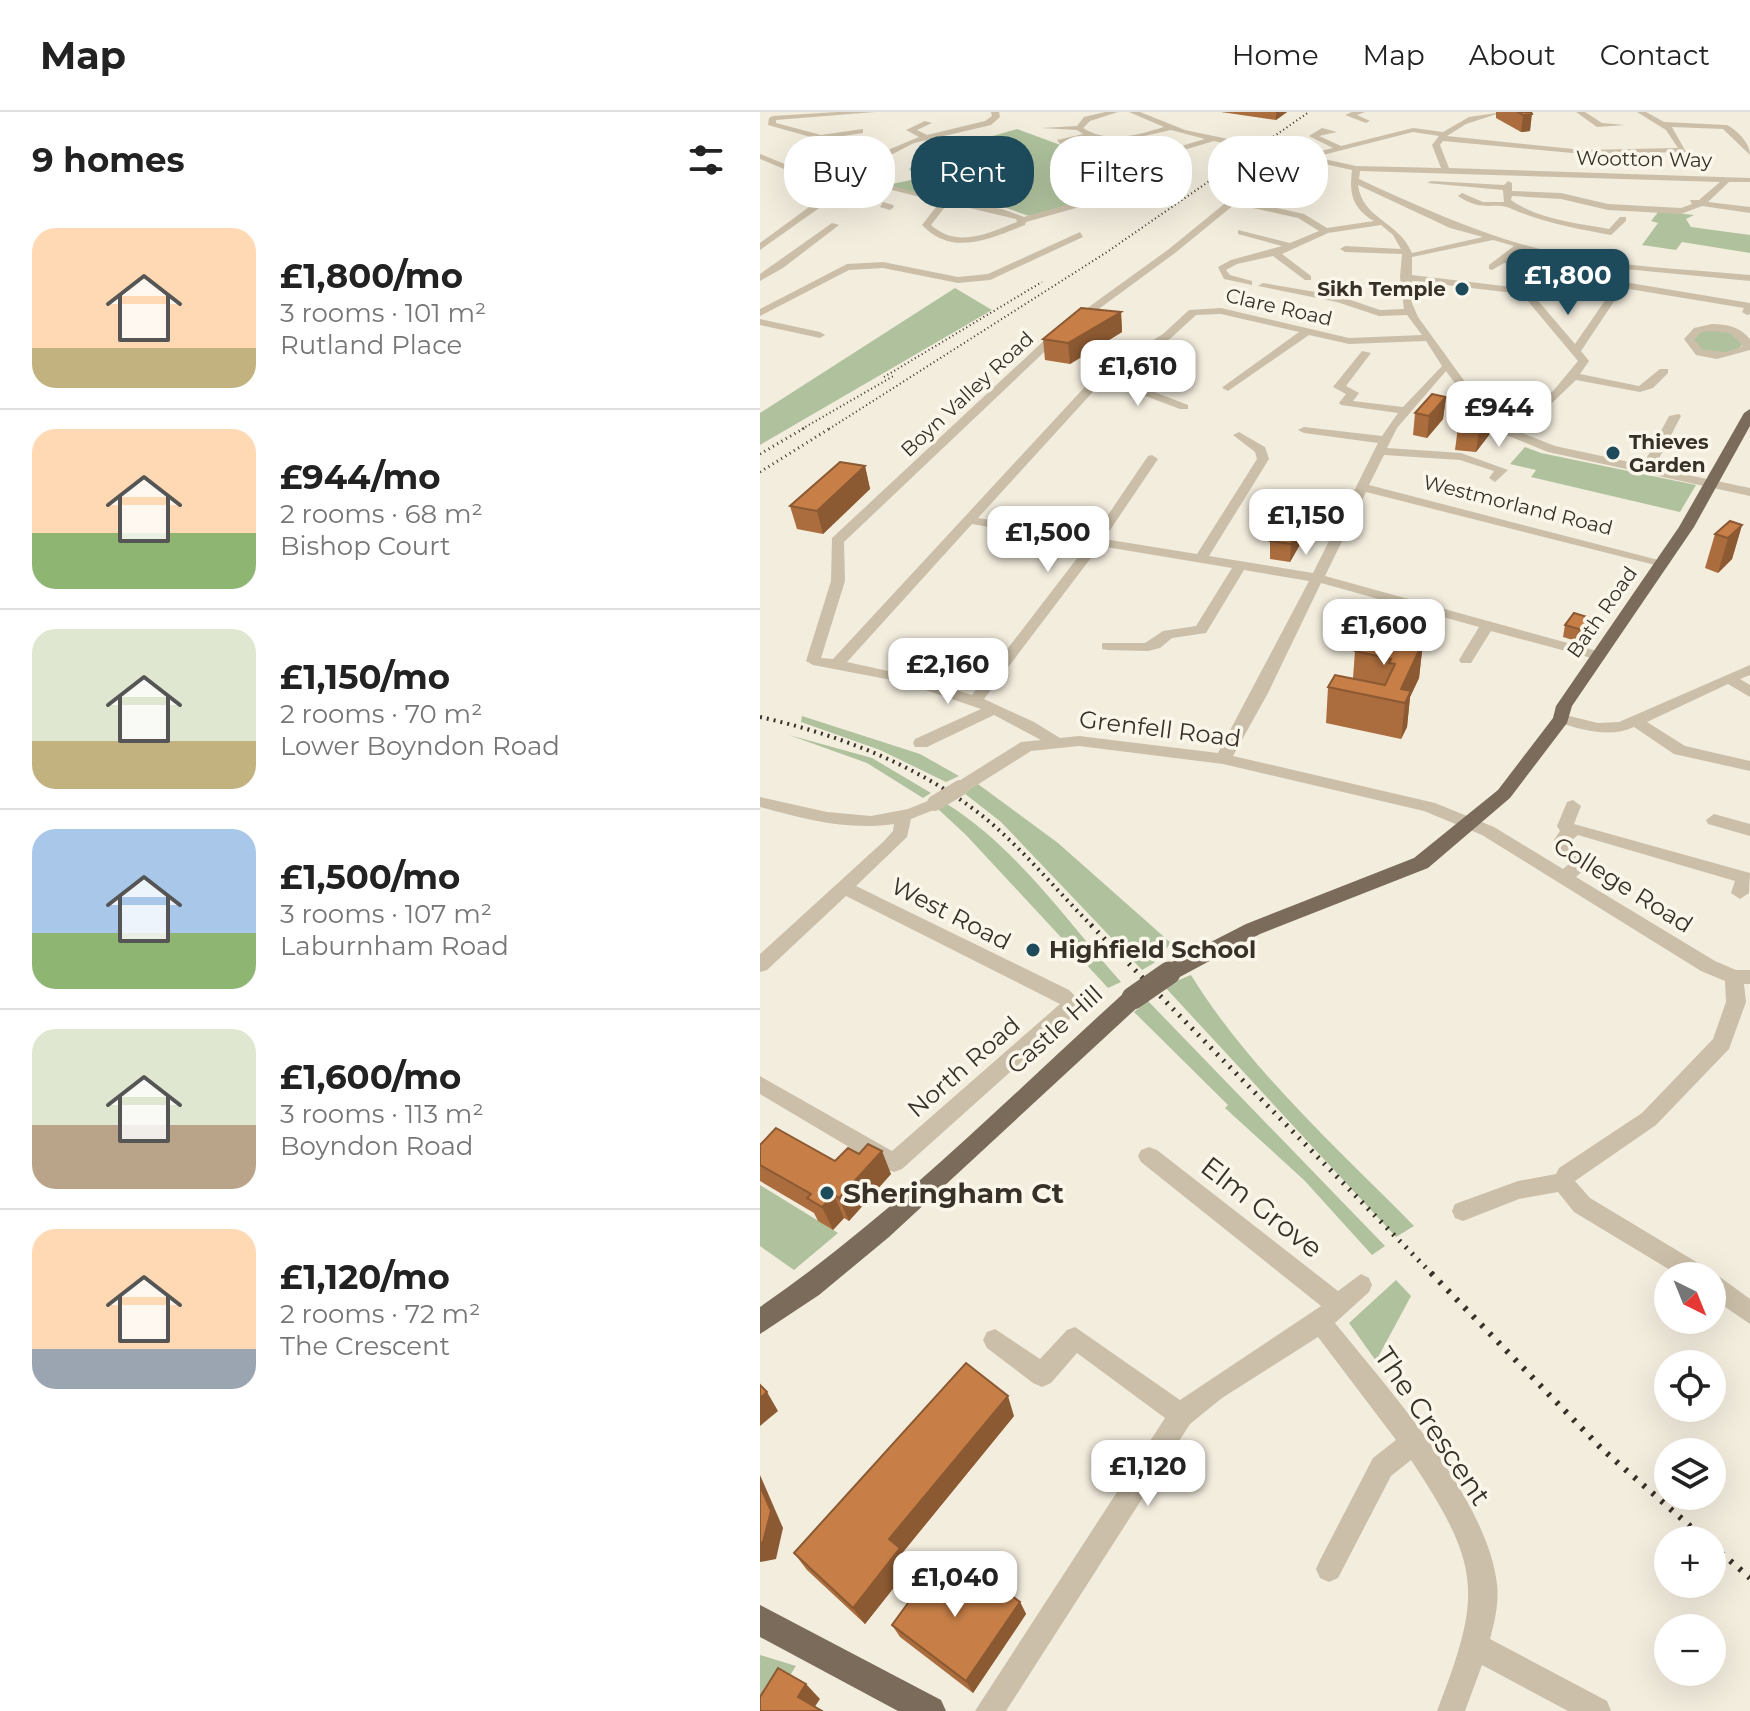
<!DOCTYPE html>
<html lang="en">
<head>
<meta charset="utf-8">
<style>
	:root { --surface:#fff; --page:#f2f2f2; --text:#222; --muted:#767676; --line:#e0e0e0; --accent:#1e4b5b }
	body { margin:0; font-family:Montserrat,sans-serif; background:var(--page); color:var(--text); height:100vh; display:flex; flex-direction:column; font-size:30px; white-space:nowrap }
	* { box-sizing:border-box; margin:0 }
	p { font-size:26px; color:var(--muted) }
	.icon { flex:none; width:44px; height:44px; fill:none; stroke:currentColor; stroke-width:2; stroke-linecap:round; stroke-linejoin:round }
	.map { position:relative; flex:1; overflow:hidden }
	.details { display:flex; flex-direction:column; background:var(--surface); width:760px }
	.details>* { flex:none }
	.banner { position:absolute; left:24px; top:24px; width:760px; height:72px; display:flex; gap:16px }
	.needle { width:52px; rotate:137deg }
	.fabs { position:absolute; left:894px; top:1150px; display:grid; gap:16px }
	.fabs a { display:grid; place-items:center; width:72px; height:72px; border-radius:50%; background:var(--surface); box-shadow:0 8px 32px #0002; font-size:40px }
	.price { position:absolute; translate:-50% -68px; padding:0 18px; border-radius:16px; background:#fff; color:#222; font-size:26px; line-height:52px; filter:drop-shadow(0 2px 4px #0008) }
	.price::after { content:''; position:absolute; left:50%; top:48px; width:24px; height:18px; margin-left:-12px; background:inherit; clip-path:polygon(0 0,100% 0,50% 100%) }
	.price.current { background:var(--accent); color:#fff }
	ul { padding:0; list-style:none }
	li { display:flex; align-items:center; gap:24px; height:200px; padding:0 32px }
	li+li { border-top:2px solid var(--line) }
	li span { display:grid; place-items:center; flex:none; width:224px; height:160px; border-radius:24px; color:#555 }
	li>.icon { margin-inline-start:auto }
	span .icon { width:96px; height:96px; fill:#fffc; stroke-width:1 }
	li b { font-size:34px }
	h2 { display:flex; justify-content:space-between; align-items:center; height:96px; padding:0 32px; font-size:34px }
	.pill { padding:0 28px; border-radius:32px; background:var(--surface); box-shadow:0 8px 32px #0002; font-size:28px; line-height:72px }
	.pill.current { background:var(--accent); color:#fff }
	header { display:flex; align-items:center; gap:48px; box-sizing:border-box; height:112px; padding:0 40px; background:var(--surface); border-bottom:2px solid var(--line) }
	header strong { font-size:38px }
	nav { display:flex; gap:44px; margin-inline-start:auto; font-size:28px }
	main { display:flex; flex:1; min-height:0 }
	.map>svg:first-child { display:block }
	.green { fill:#afc29d }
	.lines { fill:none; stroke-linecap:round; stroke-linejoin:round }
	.minor { fill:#cbbfa9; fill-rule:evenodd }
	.major { fill:#7a6b5a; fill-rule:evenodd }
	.rail-far4 { stroke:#383129; stroke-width:2; stroke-dasharray:1 3; stroke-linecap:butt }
	.rail-far3 { stroke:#383129; stroke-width:3; stroke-dasharray:1 4; stroke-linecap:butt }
	.rail-far2 { stroke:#383129; stroke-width:4; stroke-dasharray:2 5; stroke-linecap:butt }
	.rail-far1 { stroke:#383129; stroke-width:5; stroke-dasharray:2 7; stroke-linecap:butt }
	.rail { stroke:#383129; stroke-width:6; stroke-dasharray:3 9; stroke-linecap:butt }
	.minor-bridge { stroke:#cbbfa9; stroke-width:16 }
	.major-bridge { stroke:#7a6b5a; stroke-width:23 }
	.wall { fill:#ab6d3d }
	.shaded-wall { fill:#8b5932 }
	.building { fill:#c77f47; stroke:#8b5932; stroke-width:2 }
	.poi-dot { fill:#1e4b5b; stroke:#faf6ea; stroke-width:3 }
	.labels { text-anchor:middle; stroke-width:7; stroke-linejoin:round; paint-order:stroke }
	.far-street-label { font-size:20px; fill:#383129; stroke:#faf6ea }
	.far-poi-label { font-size:20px; font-weight:bold; fill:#383129; stroke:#faf6ea; text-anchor:end }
	.street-label { font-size:24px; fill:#383129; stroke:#faf6ea }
	.poi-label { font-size:24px; font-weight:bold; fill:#383129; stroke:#faf6ea; text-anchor:start }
	.near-poi-label { font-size:28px; font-weight:bold; fill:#383129; stroke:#faf6ea; text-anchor:start }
	.near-street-label { font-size:28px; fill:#383129; stroke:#faf6ea }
</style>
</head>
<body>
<header>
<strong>Map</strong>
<nav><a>Home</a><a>Map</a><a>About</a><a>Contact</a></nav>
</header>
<main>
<section class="details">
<h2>9 homes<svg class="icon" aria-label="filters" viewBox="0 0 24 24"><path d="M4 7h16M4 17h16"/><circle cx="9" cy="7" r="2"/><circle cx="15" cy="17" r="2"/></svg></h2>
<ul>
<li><span style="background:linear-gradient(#ffd9b3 75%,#c2b280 0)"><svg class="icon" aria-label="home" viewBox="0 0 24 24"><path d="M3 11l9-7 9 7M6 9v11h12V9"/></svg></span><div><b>£1,800/mo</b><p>3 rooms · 101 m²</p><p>Rutland Place</p></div></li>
<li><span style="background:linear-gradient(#ffd9b3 65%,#8fb573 0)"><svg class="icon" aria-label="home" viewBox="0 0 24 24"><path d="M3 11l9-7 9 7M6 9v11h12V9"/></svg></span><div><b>£944/mo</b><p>2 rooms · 68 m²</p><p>Bishop Court</p></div></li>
<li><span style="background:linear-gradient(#dfe7d0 70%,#c2b280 0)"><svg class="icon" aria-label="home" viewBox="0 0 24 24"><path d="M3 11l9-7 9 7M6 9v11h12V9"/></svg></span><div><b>£1,150/mo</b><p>2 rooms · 70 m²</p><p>Lower Boyndon Road</p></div></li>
<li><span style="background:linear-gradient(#a9c7e8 65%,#8fb573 0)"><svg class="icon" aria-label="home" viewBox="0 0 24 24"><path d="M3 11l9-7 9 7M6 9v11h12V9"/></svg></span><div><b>£1,500/mo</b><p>3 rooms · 107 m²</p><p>Laburnham Road</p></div></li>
<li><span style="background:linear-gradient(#dfe7d0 60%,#b9a48a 0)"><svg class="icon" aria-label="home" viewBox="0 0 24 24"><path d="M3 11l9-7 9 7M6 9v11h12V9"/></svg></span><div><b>£1,600/mo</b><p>3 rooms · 113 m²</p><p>Boyndon Road</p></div></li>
<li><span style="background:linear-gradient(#ffd9b3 75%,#9aa5b1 0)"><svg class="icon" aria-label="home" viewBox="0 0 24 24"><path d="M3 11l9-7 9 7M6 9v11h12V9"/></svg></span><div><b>£1,120/mo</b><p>2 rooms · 72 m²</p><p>The Crescent</p></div></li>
</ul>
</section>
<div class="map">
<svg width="990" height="1599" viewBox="0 0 990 1599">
	<rect width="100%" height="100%" fill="#f3edde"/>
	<g class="green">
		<polygon points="257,17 371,59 394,53 401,55 380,62 406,71 389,70 269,104 235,92 167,85 127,73 156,67 149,57 163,44"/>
		<polygon points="899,99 934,103 926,107 931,115 990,123 990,141 922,130 916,138 882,133 898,111 891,109"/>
		<polygon points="195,176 232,198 0,333 0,301"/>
		<polygon points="941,219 969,219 984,232 972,241 941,239 932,229"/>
		<polygon points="765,335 781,341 936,373 920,400 771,365 776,358 750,352"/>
		<polygon points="42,604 160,642 199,664 186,670 120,638 41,610"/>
		<polygon points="29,623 112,646 171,681 163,686 107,651"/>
		<polygon points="218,672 298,731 411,831 394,851 382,858 241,710 204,681"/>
		<path d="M187 692C257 736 307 809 361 870L348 876 206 723 178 697Z"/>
		<path d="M431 863C489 957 576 1035 654 1114L636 1125 404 874Z"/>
		<polygon points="388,889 625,1134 612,1143 544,1068 465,996 468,993 374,900"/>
		<polygon points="0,1073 78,1121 34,1158 0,1134"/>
		<polygon points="636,1168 651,1184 616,1249 589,1211"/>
		<polygon points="0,1543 36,1554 7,1599 0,1599"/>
	</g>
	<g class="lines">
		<g class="minor">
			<path d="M77 0H115L16 8V11L61 23 103 17V21L70 26 123 40 159 25 146 18 165 9 172 11 157 18 167 23 225 9 232 4 231 0H239L240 5 231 13 154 31 127 45 117 54 120 70 153 80 242 97 264 105 391 70 417 73 391 75 266 110 265 113C230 127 192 145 162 113L180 90 116 74 62 94 0 138V131L56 90 81 81 0 47V42L89 78 112 70 109 53 118 44 8 13 9 6 13 4ZM188 91 256 107 257 110C228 121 198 137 171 113Z"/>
			<path d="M345 0H358L330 9 323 16C348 32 378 23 404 15L369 0H380L425 18 545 43 573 36 549 24 562 16 577 20 559 24 581 34 653 16 683 20 709 5 743 0 706 12 687 24 823 38 918 36 906 18 877 0H886L904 10 967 13C978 19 990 31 990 43L963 17 912 15 926 40 823 42 683 29 680 33 689 56 990 66V70H969L948 90 990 95V101L942 94 921 102 848 98 801 87 752 84 751 88C779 108 816 111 849 117L860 105H866V109L851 123C817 117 784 111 752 97 735 89 722 101 698 84L702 81 723 90H744L743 78 667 71 671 69 744 73 748 69 752 71V79L801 81 848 92 921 96 932 92 930 88H939L960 70 600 59 599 67C666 98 728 126 800 142 862 155 927 157 990 163V169L844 155 763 137 750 146 773 152V156L744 151 732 158 729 157V153L754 134 733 128 652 145V163L768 177 815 232 855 174 847 171 852 168 990 191V202L987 203 982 200 984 196 863 176 821 239 829 249 820 262 879 274 900 257H908V261L893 276 880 280 816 268 792 291 752 317 795 334 883 353 909 304 919 302 921 304 894 356 990 376V384L788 340 739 320 721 307 686 259 637 316 627 336 701 341 748 358 735 370 729 366 734 359 700 348 624 343 609 373 910 451 903 455 606 380 565 464 844 541 846 544 839 548 731 519 711 551H701L699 548 719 515 561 471 508 581 473 644 675 691 734 715 803 757 809 752 794 728 800 719 797 714 807 690 813 688 821 694 814 712 990 761 989 781 980 787 971 781 975 769 818 723 812 728 828 754 816 765 955 849 976 858H990V872H984L986 890 969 937 896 1013 815 1069 830 1086 948 1157 951 1162 960 1165 990 1187V1212L952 1186V1164H920L814 1100 798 1080 759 1087 703 1109 695 1106 692 1099 695 1092 758 1069 796 1062 799 1056 882 1001 953 927 966 890 965 869 941 859 722 723 664 699 463 652 319 634 271 639 206 680H194L192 676 194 672 261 630 281 628 234 603 167 635H155L153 631 155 627 221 597 142 570 53 553 46 549 71 469 72 426 290 223 409 137 469 88 471 68 533 45 454 29 380 51 377 47 445 27 411 18 362 29 329 25 300 32 297 28 323 22 317 18 281 16 317 14 324 5ZM653 20 679 24 672 33 681 56 596 54 555 45ZM541 47 592 58C589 81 592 96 614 109L567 116 544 102 477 87 478 71ZM598 73 690 116 723 125 652 141C638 108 603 108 598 73ZM475 92 538 106 559 119 530 131 478 118V122L522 134 471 148 458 155 464 167 492 173V169L470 163 466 158 477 152 513 144 545 168H551V164L522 142 568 121 621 113 633 123 641 137 585 134 580 137 585 140 642 142 640 165 644 197 620 198 579 184 503 171 498 174 577 190 619 204 647 203 662 223 589 226 461 196 429 198 403 222 334 265 73 547 61 546 85 469 84 430 298 227 415 141ZM652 169 762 182 818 249 793 279 743 313 729 303 658 205 652 191ZM461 202 539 220 464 274 462 276 468 279 549 223 589 232 666 229 682 254 643 295 593 289 599 281 586 274 611 241 602 239 573 275 586 282 579 291 581 293 638 301 622 324 544 315 538 318 544 321 618 331 553 461 449 444 509 347 505 335 479 320 473 323 495 340 497 347 437 442 344 427 398 347 392 343 388 344 333 425 218 406 341 271 364 276 420 297H428V293L371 271 348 266 411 226 436 203ZM212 412 328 432 212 583 151 564 87 550ZM340 434 472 456 436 514 403 519 385 531H342V537L347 538 388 539 400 536 412 526 446 521 484 458 549 469 458 641 319 624 300 626 274 610 224 587Z"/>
			<polygon points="592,0 605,0 597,3 610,9 606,11 585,3"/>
			<polygon points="816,0 825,0 842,11 865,13 837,15"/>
			<polygon points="123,90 133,93 134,95 130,98 120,95"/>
			<polygon points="72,111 79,113 23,156 0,169 0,162"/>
			<polygon points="320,120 323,125 230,168 198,171 123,156 89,158 0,204 0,197 87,152 123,150 198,165 228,162"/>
			<polygon points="0,207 60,220 65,223 60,226 0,213"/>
			<path d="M952 212C967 212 980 215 990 227V238L957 247 936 243 924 227 934 216ZM952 219 970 221 983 234 966 240 943 238 934 227 942 220Z"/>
			<path d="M990 553V563L980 567 990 573V585L968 572 887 610 925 634 990 649V659L914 642 874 615C849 627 821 617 796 610L793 607 801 602 838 611 859 610Z"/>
			<path d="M0 685 67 700 111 704 148 697 175 686 181 687 183 691 181 695 151 707 147 725 96 774 309 878 321 890 315 902 142 1057 134 1060 126 1057 0 982V964L132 1039 300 892 86 784 7 858 0 860V842L124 729 133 719 134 712C88 719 44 707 0 695Z"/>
			<polygon points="954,702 990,712 990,724 948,712 946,708"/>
			<path d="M389 1035 397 1038 578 1179 601 1162 609 1166 612 1173 609 1180 575 1211C628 1277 727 1386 737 1472 739 1490 735 1509 730 1527L847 1589 851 1599H808L722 1553 705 1599H677C723 1481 721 1454 651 1348L631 1364 578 1466 569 1470 560 1466 556 1457 560 1448 613 1346 636 1328 558 1225 462 1286 430 1312 246 1599H215L405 1306 317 1241 291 1271 282 1275 273 1271 227 1236 223 1228 227 1220 235 1217 280 1247 307 1218 315 1215 420 1288 561 1194 381 1050 378 1044 381 1038Z"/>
		</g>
		<g class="major">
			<polygon points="990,297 990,314 934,415 812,594 807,611 750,686 668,756 500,822 416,867 402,867 399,861 402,855 486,812 654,746 738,678 793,606 796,594 919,415 984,301"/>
			<path d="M373 878 381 880 384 886 381 892 129 1125 59 1183 0 1222V1195C132 1104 247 987 365 880Z"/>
			<polygon points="0,1493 181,1588 186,1599 138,1599 0,1525"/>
		</g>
		<g class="rail-far4">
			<polyline points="124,265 282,170"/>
			<polyline points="42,317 135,263"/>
			<polyline points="69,317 347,140 549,0"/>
		</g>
		<g class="rail-far3">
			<polyline points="0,342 46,315"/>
			<polyline points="0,360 72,315"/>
		</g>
		<path class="rail-far2" d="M0 605C81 623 166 656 231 711 267 742 299 781 333 815"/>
		<polyline class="rail-far1" points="331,813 673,1163"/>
		<g class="rail">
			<polyline points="671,1161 842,1337 946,1428"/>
			<polyline points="952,1433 990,1466"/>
		</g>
		<polyline class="minor-bridge" points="175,691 200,676"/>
		<polyline class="major-bridge" points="373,886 409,861"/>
	</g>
	<g class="wall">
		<polygon points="461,0 527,0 516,8"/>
		<polygon points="736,0 771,0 770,19 761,20 736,6"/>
		<polygon points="361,200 362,220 310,252 285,248 283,227"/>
		<polygon points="686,285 683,307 667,326 653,323 655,301"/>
		<polygon points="731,301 729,323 716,340 695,338 698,315"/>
		<polygon points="105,354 110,377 63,422 37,417 30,394"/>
		<polygon points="982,413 972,447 958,461 945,456 955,422"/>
		<polygon points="510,429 542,429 530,450 510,447"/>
		<polygon points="837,508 834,520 826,532 803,525 805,513"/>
		<polygon points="663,530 659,566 650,585 647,615 641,627 566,611 568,575 593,566 595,539"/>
		<polygon points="0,1033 75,1049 131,1062 89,1109 84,1106 73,1118 58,1109 54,1101 0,1069"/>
		<polygon points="254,1304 143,1440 151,1454 105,1512 47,1458 34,1441"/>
		<polygon points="222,1483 260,1490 266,1502 213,1581 140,1525 132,1513"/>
	</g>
	<g class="shaded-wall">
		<polygon points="516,0 527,0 516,8"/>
		<polygon points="772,2 770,19 761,20 763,3"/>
		<polygon points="361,200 362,220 310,252 308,231"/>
		<polygon points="686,285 683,307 667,326 669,304"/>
		<polygon points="732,296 729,323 716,340 719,317"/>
		<polygon points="105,354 110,377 63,422 57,399"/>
		<polygon points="542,412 542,429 530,450 531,432"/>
		<polygon points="982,413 972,447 958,461 968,426"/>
		<polygon points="837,508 834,520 826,532 829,520"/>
		<polygon points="663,530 659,566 650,585 647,615 641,627 645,591 641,577"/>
		<polygon points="122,1039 131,1062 89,1109 79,1086"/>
		<polygon points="74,1083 84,1106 73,1118 62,1095"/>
		<polygon points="7,1280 18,1299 0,1314 0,1286"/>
		<polygon points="248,1284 254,1304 143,1440 151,1454 105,1512 93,1496 129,1427"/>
		<polygon points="0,1363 23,1416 16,1447 0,1450"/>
		<polygon points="260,1490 266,1502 213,1581 206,1569"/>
		<polygon points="46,1572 60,1587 52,1599 38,1585"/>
	</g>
	<g class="building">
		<polygon points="758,0 771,0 772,2 763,3"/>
		<polygon points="321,196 361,200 308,231 283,227"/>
		<polygon points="672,282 686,285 669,304 655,301"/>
		<polygon points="717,293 732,296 728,300 732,301 719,317 698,315"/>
		<polygon points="80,350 105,354 57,399 30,394"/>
		<polygon points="522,408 542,412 531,432 510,429"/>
		<polygon points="970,409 982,413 968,426 955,422"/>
		<polygon points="814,501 837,508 829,520 805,513"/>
		<polygon points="605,519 663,530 641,577 651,579 645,591 568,575 575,563 625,573 635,552 629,551 631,547 595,539"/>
		<polygon points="16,1016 75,1049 88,1036 99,1042 108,1032 122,1039 79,1086 74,1083 62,1095 47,1086 51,1082 0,1053 0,1033"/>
		<polygon points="206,1251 248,1284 129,1427 140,1436 93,1496 34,1441"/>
		<polygon points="0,1273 7,1280 0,1286"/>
		<polygon points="0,1374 11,1399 3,1430 0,1431"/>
		<polygon points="178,1450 222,1483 232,1469 260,1490 206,1569 132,1513"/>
		<polygon points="18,1556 46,1572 38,1585 62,1599 0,1599 0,1585"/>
	</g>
	<g class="poi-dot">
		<circle cx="702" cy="177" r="8"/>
		<circle cx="853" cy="341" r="8"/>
		<circle cx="273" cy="838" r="8"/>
		<circle cx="67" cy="1081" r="8"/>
	</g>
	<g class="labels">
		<g class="far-street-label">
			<text transform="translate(884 47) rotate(1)" y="7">Wootton Way</text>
			<text transform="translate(519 195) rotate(13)" y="7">Clare Road</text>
			<text transform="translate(207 282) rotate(-43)" y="7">Boyn Valley Road</text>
			<text transform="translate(758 393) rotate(14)" y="7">Westmorland Road</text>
			<text transform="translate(842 500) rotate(-55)" y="7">Bath Road</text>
		</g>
		<g class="far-poi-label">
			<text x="686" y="184">Sikh Temple</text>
			<text x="869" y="337" text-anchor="start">Thieves<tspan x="869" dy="23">Garden</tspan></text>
		</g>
		<g class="street-label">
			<text transform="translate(400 617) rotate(7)" y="8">Grenfell Road</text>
			<text transform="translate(863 773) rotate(32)" y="8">College Road</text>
			<text transform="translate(191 802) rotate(27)" y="8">West Road</text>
			<text transform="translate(295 918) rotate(-42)" y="8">Castle Hill</text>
			<text transform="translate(204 955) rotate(-41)" y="8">North Road</text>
		</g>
		<g class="poi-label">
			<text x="289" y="846">Highfield School</text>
		</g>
		<g class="near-poi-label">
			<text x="83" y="1091">Sheringham Ct</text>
		</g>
		<g class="near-street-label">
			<text transform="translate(502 1095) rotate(38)" y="10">Elm Grove</text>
			<text transform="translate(673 1314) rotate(56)" y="10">The Crescent</text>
		</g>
	</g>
</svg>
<div class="fabs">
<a><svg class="needle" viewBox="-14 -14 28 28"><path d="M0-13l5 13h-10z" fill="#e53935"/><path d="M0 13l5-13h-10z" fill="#767676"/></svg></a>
<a><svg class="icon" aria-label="locate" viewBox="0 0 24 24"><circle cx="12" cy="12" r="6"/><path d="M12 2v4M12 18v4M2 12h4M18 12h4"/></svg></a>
<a><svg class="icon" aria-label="layers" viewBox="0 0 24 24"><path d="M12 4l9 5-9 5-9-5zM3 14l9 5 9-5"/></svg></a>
<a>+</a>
<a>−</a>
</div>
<b class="price current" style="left:808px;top:205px">£1,800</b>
<b class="price" style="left:378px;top:296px">£1,610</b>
<b class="price" style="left:739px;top:337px">£944</b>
<b class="price" style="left:546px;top:445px">£1,150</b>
<b class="price" style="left:288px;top:462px">£1,500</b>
<b class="price" style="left:624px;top:555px">£1,600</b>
<b class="price" style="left:188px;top:594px">£2,160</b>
<b class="price" style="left:388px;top:1396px">£1,120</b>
<b class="price" style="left:195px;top:1507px">£1,040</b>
<div class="banner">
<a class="pill">Buy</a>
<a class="pill current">Rent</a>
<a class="pill">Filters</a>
<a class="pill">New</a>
</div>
</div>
</main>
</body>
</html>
